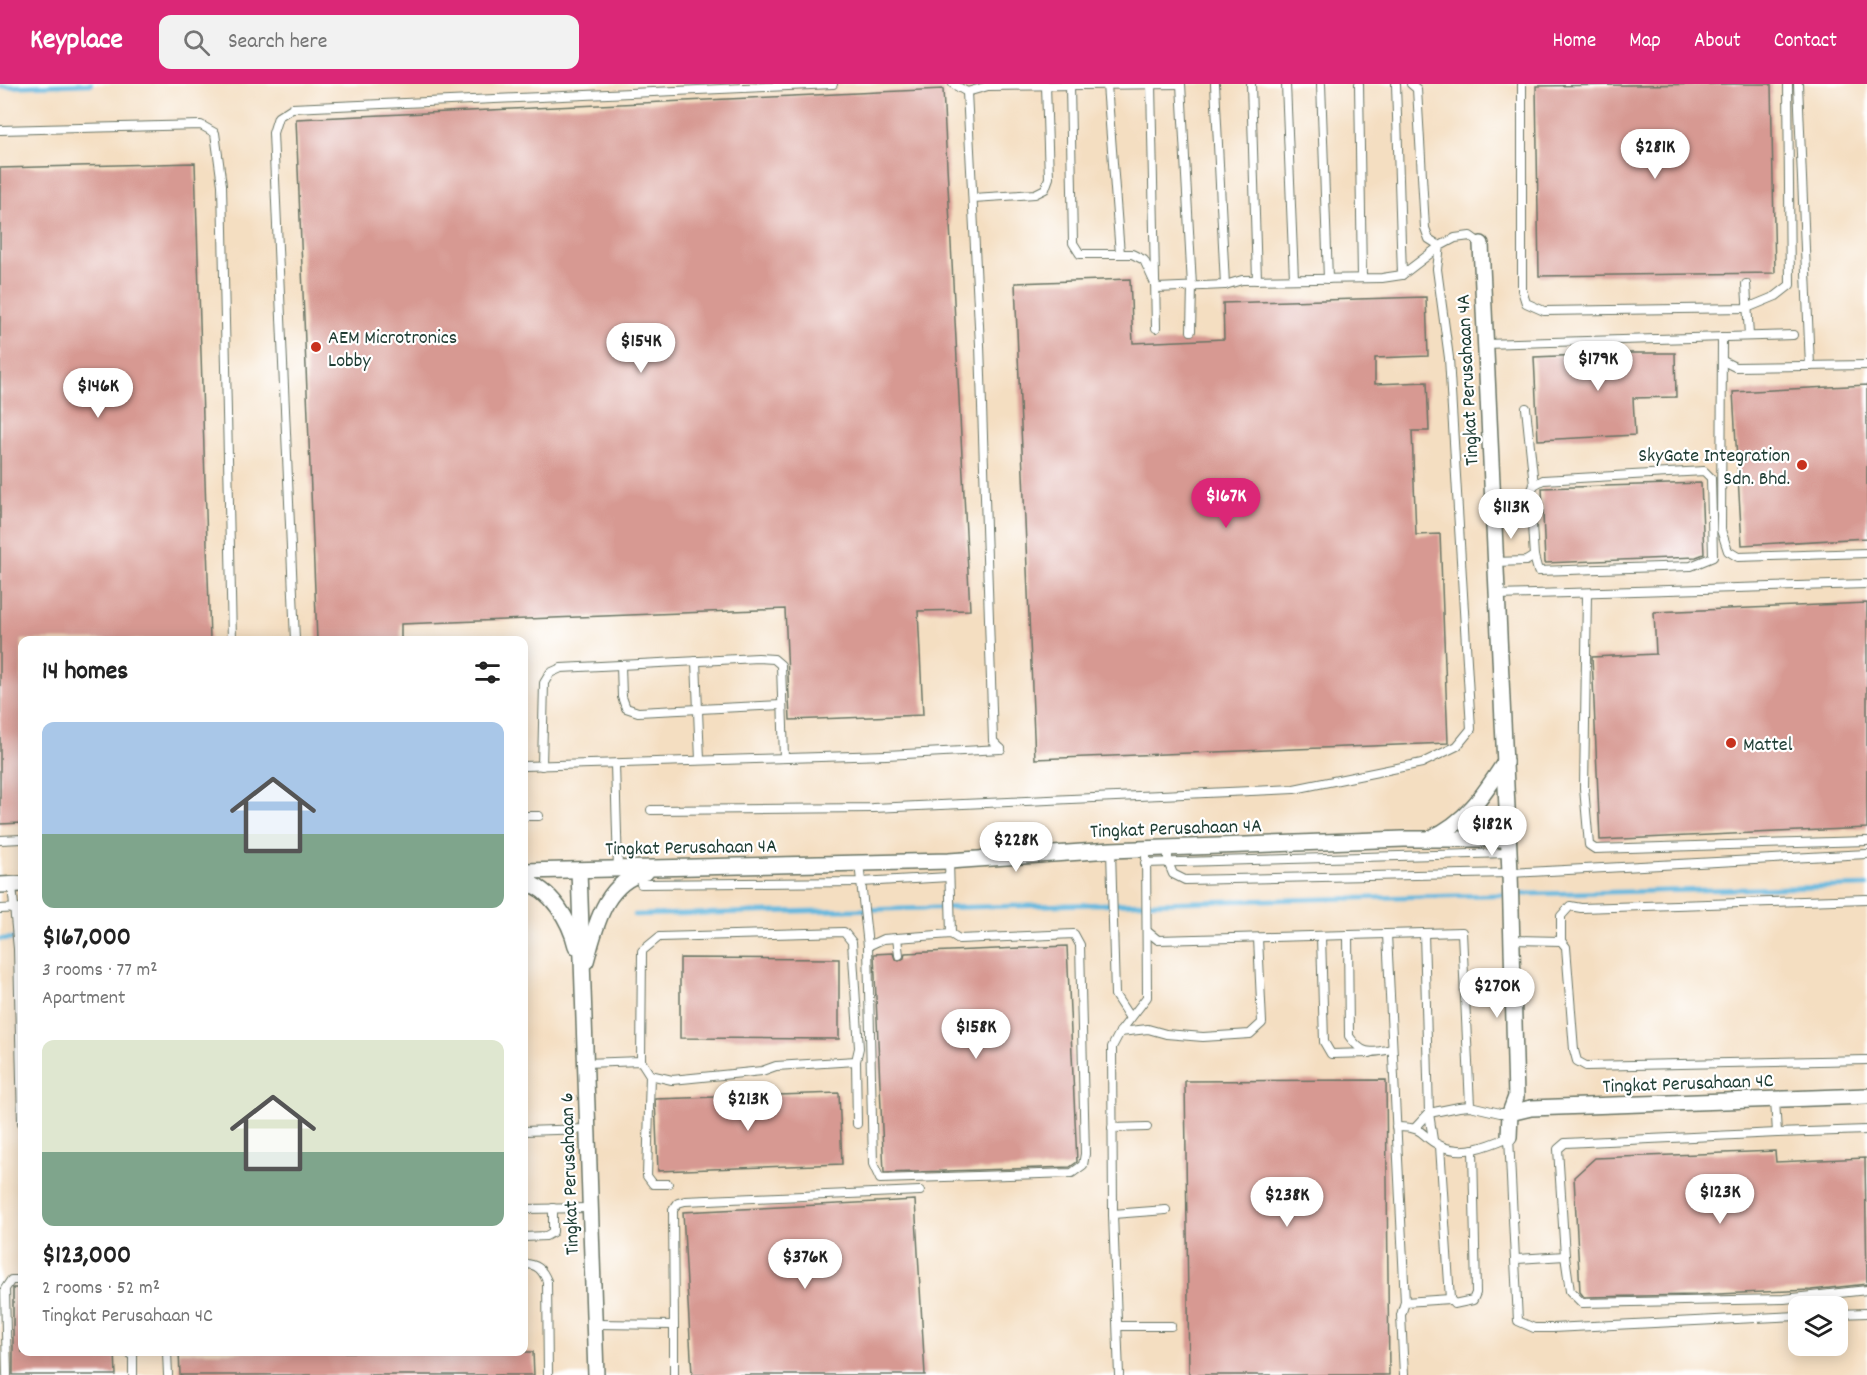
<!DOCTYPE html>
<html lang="en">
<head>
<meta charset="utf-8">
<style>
	:root { --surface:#fff; --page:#f2f2f2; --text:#222; --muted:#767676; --accent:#db2777 }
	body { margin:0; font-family:Dekko,sans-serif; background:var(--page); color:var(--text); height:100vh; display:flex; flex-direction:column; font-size:22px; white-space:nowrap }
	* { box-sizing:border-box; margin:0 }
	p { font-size:20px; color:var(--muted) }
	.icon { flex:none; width:33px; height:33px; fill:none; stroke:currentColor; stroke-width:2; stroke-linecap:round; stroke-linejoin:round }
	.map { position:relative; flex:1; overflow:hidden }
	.sheet { position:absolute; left:18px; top:552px; width:510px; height:720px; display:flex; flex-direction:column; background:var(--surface); border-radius:12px; box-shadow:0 3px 15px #0003 }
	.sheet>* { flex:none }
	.fabs { position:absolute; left:1788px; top:1212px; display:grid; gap:12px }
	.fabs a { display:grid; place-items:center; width:60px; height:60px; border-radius:12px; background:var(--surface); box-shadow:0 3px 15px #0003; font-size:30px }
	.price { position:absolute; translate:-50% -51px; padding:0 14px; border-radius:21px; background:#fff; color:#222; font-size:20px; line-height:39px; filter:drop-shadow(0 2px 3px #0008) }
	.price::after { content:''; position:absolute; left:50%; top:36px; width:18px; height:14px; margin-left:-9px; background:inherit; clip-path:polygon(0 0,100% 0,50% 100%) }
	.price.active { background:var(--accent); color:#fff }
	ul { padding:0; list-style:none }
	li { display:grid; align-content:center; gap:12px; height:318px; padding:0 24px }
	li span { display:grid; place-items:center; height:186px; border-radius:12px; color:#555 }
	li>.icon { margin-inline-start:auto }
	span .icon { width:108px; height:108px; fill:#fffc; stroke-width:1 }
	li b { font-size:26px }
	h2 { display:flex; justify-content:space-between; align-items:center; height:72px; padding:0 24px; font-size:26px }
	header { display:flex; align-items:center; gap:36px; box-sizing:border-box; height:84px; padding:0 30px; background:var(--accent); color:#fff }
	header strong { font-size:28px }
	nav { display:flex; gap:33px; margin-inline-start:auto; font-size:21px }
	.search { width:420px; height:54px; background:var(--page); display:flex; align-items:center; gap:15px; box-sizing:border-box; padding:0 21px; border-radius:12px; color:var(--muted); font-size:22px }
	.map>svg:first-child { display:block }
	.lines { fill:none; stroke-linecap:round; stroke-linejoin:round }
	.stream { stroke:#62b7de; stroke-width:4.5 }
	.building { fill:#d79992 }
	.service-casing { stroke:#6a7565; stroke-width:10 }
	.minor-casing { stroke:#6a7565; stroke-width:18 }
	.service { stroke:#fff; stroke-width:8 }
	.minor { stroke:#fff; stroke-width:15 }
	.poi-dot { fill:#c8321e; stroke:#fff; stroke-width:2 }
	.labels { text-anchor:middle; stroke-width:4.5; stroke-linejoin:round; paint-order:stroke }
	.poi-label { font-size:20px; fill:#1f3d34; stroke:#fff; text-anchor:start }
	.street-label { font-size:20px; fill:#1f3d34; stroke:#fff }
</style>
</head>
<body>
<header>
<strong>Keyplace</strong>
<div class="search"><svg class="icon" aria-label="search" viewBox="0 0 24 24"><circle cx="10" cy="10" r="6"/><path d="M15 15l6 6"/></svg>Search here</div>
<nav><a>Home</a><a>Map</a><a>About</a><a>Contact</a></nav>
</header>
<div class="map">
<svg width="1867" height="1291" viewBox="0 0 1867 1291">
	<rect width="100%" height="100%" fill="#fff"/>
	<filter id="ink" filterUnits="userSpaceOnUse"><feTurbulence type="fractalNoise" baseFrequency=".0167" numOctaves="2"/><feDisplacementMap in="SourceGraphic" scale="12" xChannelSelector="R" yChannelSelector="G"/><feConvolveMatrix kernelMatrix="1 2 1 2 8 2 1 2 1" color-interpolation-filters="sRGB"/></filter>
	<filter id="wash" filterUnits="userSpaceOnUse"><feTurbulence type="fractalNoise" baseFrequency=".008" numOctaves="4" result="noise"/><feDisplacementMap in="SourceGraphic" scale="24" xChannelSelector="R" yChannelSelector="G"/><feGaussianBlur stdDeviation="1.35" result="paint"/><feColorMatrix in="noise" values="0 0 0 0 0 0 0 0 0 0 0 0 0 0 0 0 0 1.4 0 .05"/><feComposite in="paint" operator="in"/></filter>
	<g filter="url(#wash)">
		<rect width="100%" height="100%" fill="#f4dec1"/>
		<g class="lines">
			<g class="stream">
				<polyline points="0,3 91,0"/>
				<polyline points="635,831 1867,802"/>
				<polyline points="524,833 526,833"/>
				<polyline points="0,855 22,854"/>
			</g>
		</g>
		<g id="blocks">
			<g class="building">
				<polygon points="1724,0 1771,0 1775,189 1539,192 1536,2"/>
				<polygon points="943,5 970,526 918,527 923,631 790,636 785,525 401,540 401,556 317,556 296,35"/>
				<polygon points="195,79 210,556 22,556 22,739 0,740 0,84"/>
				<polygon points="1130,195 1133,259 1224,255 1223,219 1426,213 1428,272 1375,274 1375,300 1427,298 1429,347 1412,347 1416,451 1440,450 1448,659 1035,675 1015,199"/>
				<polygon points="1631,269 1675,269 1676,313 1633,314 1635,351 1538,356 1534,273"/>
				<polygon points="1867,301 1867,454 1742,461 1733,308"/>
				<polygon points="1701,399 1704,470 1696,473 1545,479 1542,404"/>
				<polygon points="1867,519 1867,744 1600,756 1592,573 1656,570 1654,528"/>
				<polygon points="1067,862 1077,1078 1070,1083 884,1089 874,870 893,869 895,875 899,877 904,874 905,869"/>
				<polygon points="680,874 839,875 839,955 680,954"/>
				<polygon points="1386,996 1389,1291 1189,1291 1185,997"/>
				<polygon points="839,1009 842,1080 658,1087 655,1015"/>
				<polygon points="1775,1067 1776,1078 1865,1074 1867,1200 1811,1206 1695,1211 1584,1213 1580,1208 1574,1093 1595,1074"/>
				<polygon points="915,1116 925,1291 692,1291 683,1128"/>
				<polygon points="13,1204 22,1204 22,1268 115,1268 116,1291 13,1291"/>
				<polygon points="179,1268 533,1268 534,1291 180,1291"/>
			</g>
		</g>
	</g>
	<g filter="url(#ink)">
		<use href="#blocks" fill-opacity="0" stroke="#6a7565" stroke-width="1.5"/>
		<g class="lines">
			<g class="service-casing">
				<g id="service">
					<polyline points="953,0 967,8"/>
					<polyline points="1151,0 1156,244"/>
					<polyline points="1181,0 1192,202 1191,247"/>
					<polyline points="1215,0 1225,201"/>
					<polyline points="1251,0 1257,196"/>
					<polyline points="1286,0 1294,195"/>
					<polyline points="1321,0 1328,195"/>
					<polyline points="1359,0 1362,194"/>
					<polyline points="1396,0 1402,191"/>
					<polyline points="1522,0 1522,206 1526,219 1544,227 1747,224 1776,212 1790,201 1788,0"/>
					<polyline points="1798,0 1810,282"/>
					<polyline points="1070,1 1073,159 1080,170 1132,170 1144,176 1157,204 1225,201 1242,196 1382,194 1402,191 1440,162 1429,155 1425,144 1417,5 1411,0"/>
					<polyline points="1107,1 1120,170"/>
					<polyline points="0,46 201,41 215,49 222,101 232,556"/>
					<polyline points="973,114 1035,110 1045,105 1049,94 1046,1"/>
					<polyline points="1746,200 1749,252"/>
					<polyline points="1722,253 1721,446 1728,467 1738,473 1867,469"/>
					<polyline points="1485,260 1793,251"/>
					<polyline points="1723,277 1735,283 1867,281"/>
					<polyline points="1526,324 1534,401"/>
					<polygon points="1704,387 1711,394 1713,473 1691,482 1538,487 1534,472 1530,410 1534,401 1543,396"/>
					<polyline points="1495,478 1526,477 1534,472"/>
					<polyline points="1587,509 1584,704 1589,761 1595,765 1867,757"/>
					<polyline points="1497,511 1867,500"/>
					<polyline points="295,556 273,49 278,33 292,24 833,0"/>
					<polyline points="696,577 700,676"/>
					<polyline points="621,581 622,613 626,624 638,628 782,621"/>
					<polyline points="1001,665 993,657 980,261 967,8 988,2 1181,0"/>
					<polyline points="615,680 618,785"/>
					<polyline points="524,682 886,671 1001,665"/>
					<polyline points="542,682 544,599 550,589 561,584 758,574 774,575 781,581 784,674"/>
					<polyline points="651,726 873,724 1294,705 1422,679 1457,662 1471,645 1449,274 1437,185 1440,162 1455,154 1470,152 1481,160"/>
					<polyline points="524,732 539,732"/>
					<polyline points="0,756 22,755"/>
					<polyline points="1168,764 1168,778 1173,790 1185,796 1510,789 1867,770"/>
					<polyline points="1111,766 1115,911 1130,934"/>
					<polyline points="949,777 951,850"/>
					<polyline points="859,779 868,862 873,1080 880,1095 1072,1089 1083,1081 1085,1070 1080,861 1074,850 959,855 951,850 883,855 868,862"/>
					<polyline points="1145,779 1508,769"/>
					<polyline points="641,800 861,798 949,793"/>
					<polyline points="12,801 18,865 22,1039"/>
					<polyline points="1867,815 1581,824 1570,822 1561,832 1561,857 1566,863 1574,966 1577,977 1586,982 1867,976"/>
					<polyline points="0,825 22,824"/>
					<polyline points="1148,848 1158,856 1462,848 1470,1022"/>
					<polyline points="1424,849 1429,1029 1433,1056"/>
					<polyline points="1387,850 1405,1218"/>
					<path d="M1348 851 1349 952C1363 972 1370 969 1392 965"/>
					<polyline points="1321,852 1324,958 1331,970 1370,969"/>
					<polyline points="897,854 899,871"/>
					<polyline points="1512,856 1561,857"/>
					<polyline points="1120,948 1148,945 1166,950 1203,953 1250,950 1262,939 1258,854"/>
					<polyline points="856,977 857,1040"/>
					<polyline points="585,979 641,977 650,991 672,996 762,987 776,982 856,977 859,964 852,858 844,848 659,853 642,867 641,977"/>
					<polyline points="650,991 647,1092 653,1100 668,1100"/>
					<polyline points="1775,1016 1777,1049 1867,1046"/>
					<path d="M1396 1043C1429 1043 1419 1053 1441 1062 1464 1072 1488 1062 1509 1053L1518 1237 1534 1244H1552L1798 1232"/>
					<polyline points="1416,1043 1429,1029 1459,1023 1470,1022 1500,1029 1510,1029"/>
					<polyline points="1112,1044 1147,1043"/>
					<polyline points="524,1047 587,1045"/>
					<polyline points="1777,1049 1565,1059 1558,1065 1565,1172 1570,1207 1582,1219 1784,1215 1867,1206"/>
					<polyline points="1440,1062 1450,1215 1454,1220 1473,1216 1476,1209 1473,1065"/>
					<polyline points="524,1125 590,1124"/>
					<polyline points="1113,1130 1166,1126"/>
					<polyline points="524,1153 546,1152 553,1148 553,1124"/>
					<polyline points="1517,1175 1565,1172"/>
					<path d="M524 1180C537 1180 542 1185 547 1197L548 1291"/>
					<polyline points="1838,1230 1867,1229"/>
					<polyline points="594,1240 674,1241 673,1126 678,1119 685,1117 920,1107"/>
					<polyline points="1119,1242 1171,1242"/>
					<polyline points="127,1268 133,1272 133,1291"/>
					<polyline points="167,1268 168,1291"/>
					<polyline points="7,1291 5,1205 11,1196 22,1196"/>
					<polyline points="674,1291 674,1241"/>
					<polyline points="1119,1291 1113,1130 1112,963 1120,948 1147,913 1146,764"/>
					<polyline points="1404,1291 1401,1231 1405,1218 1450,1215"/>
				</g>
			</g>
			<g class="minor-casing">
				<g id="minor">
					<polyline points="1481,160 1510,789 1516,1013 1510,1029 1509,1053"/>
					<path d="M1431 754C1466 739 1485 709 1505 678"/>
					<polyline points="579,786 596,1291"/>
					<polyline points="524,787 949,777 1111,766 1404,755 1508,755"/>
					<path d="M524 798C551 804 570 837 576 862"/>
					<polyline points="0,801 22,800"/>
					<path d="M586 877C596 842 604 798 646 788"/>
					<polyline points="1510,1029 1531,1024 1867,1012"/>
				</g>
			</g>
			<use href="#service" class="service"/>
			<use href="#minor" class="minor"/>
		</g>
	</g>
	<g class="poi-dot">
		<circle cx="316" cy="263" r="6"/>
		<circle cx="1802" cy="381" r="6"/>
		<circle cx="1731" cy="659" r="6"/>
	</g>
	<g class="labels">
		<g class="poi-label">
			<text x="328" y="259">AEM Microtronics<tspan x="328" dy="23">Lobby</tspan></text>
			<text x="1790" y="377" text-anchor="end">SkyGate Integration<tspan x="1790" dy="23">Sdn. Bhd.</tspan></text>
			<text x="1743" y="666">Mattel</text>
		</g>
		<g class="street-label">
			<text transform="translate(1466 296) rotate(-93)" y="7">Tingkat Perusahaan 4A</text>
			<text transform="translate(1176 743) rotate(-2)" y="7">Tingkat Perusahaan 4A</text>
			<text transform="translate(691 762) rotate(-1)" y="7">Tingkat Perusahaan 4A</text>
			<text transform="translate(1688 998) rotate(-2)" y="7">Tingkat Perusahaan 4C</text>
			<text transform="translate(568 1090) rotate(-92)" y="7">Tingkat Perusahaan 6</text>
		</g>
	</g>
</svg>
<div class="fabs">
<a><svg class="icon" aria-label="layers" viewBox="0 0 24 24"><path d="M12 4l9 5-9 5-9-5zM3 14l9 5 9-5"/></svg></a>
</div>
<b class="price" style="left:1655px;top:96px">$281K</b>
<b class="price" style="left:641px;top:290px">$154K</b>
<b class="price" style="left:1598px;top:308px">$179K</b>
<b class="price" style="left:98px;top:335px">$146K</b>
<b class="price active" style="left:1226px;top:445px">$167K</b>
<b class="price" style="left:1511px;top:456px">$113K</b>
<b class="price" style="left:1492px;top:773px">$182K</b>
<b class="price" style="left:1016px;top:789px">$228K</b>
<b class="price" style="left:1497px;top:935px">$270K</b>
<b class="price" style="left:976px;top:976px">$158K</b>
<b class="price" style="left:748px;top:1048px">$213K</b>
<b class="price" style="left:1720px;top:1141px">$123K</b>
<b class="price" style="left:1287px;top:1144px">$238K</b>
<b class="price" style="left:805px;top:1206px">$376K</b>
<section class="sheet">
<h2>14 homes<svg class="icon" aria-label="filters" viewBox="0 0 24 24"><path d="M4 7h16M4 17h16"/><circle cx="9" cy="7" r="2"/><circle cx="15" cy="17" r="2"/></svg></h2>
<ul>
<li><span style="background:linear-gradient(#a9c7e8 60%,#7fa58c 0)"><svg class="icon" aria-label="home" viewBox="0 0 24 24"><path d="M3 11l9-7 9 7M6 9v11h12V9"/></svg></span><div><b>$167,000</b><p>3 rooms · 77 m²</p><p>Apartment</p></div></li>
<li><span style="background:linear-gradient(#dfe7d0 60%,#7fa58c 0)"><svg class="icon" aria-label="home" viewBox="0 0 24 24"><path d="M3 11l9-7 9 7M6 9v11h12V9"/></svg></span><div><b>$123,000</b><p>2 rooms · 52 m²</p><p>Tingkat Perusahaan 4C</p></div></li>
</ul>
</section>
</div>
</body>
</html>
